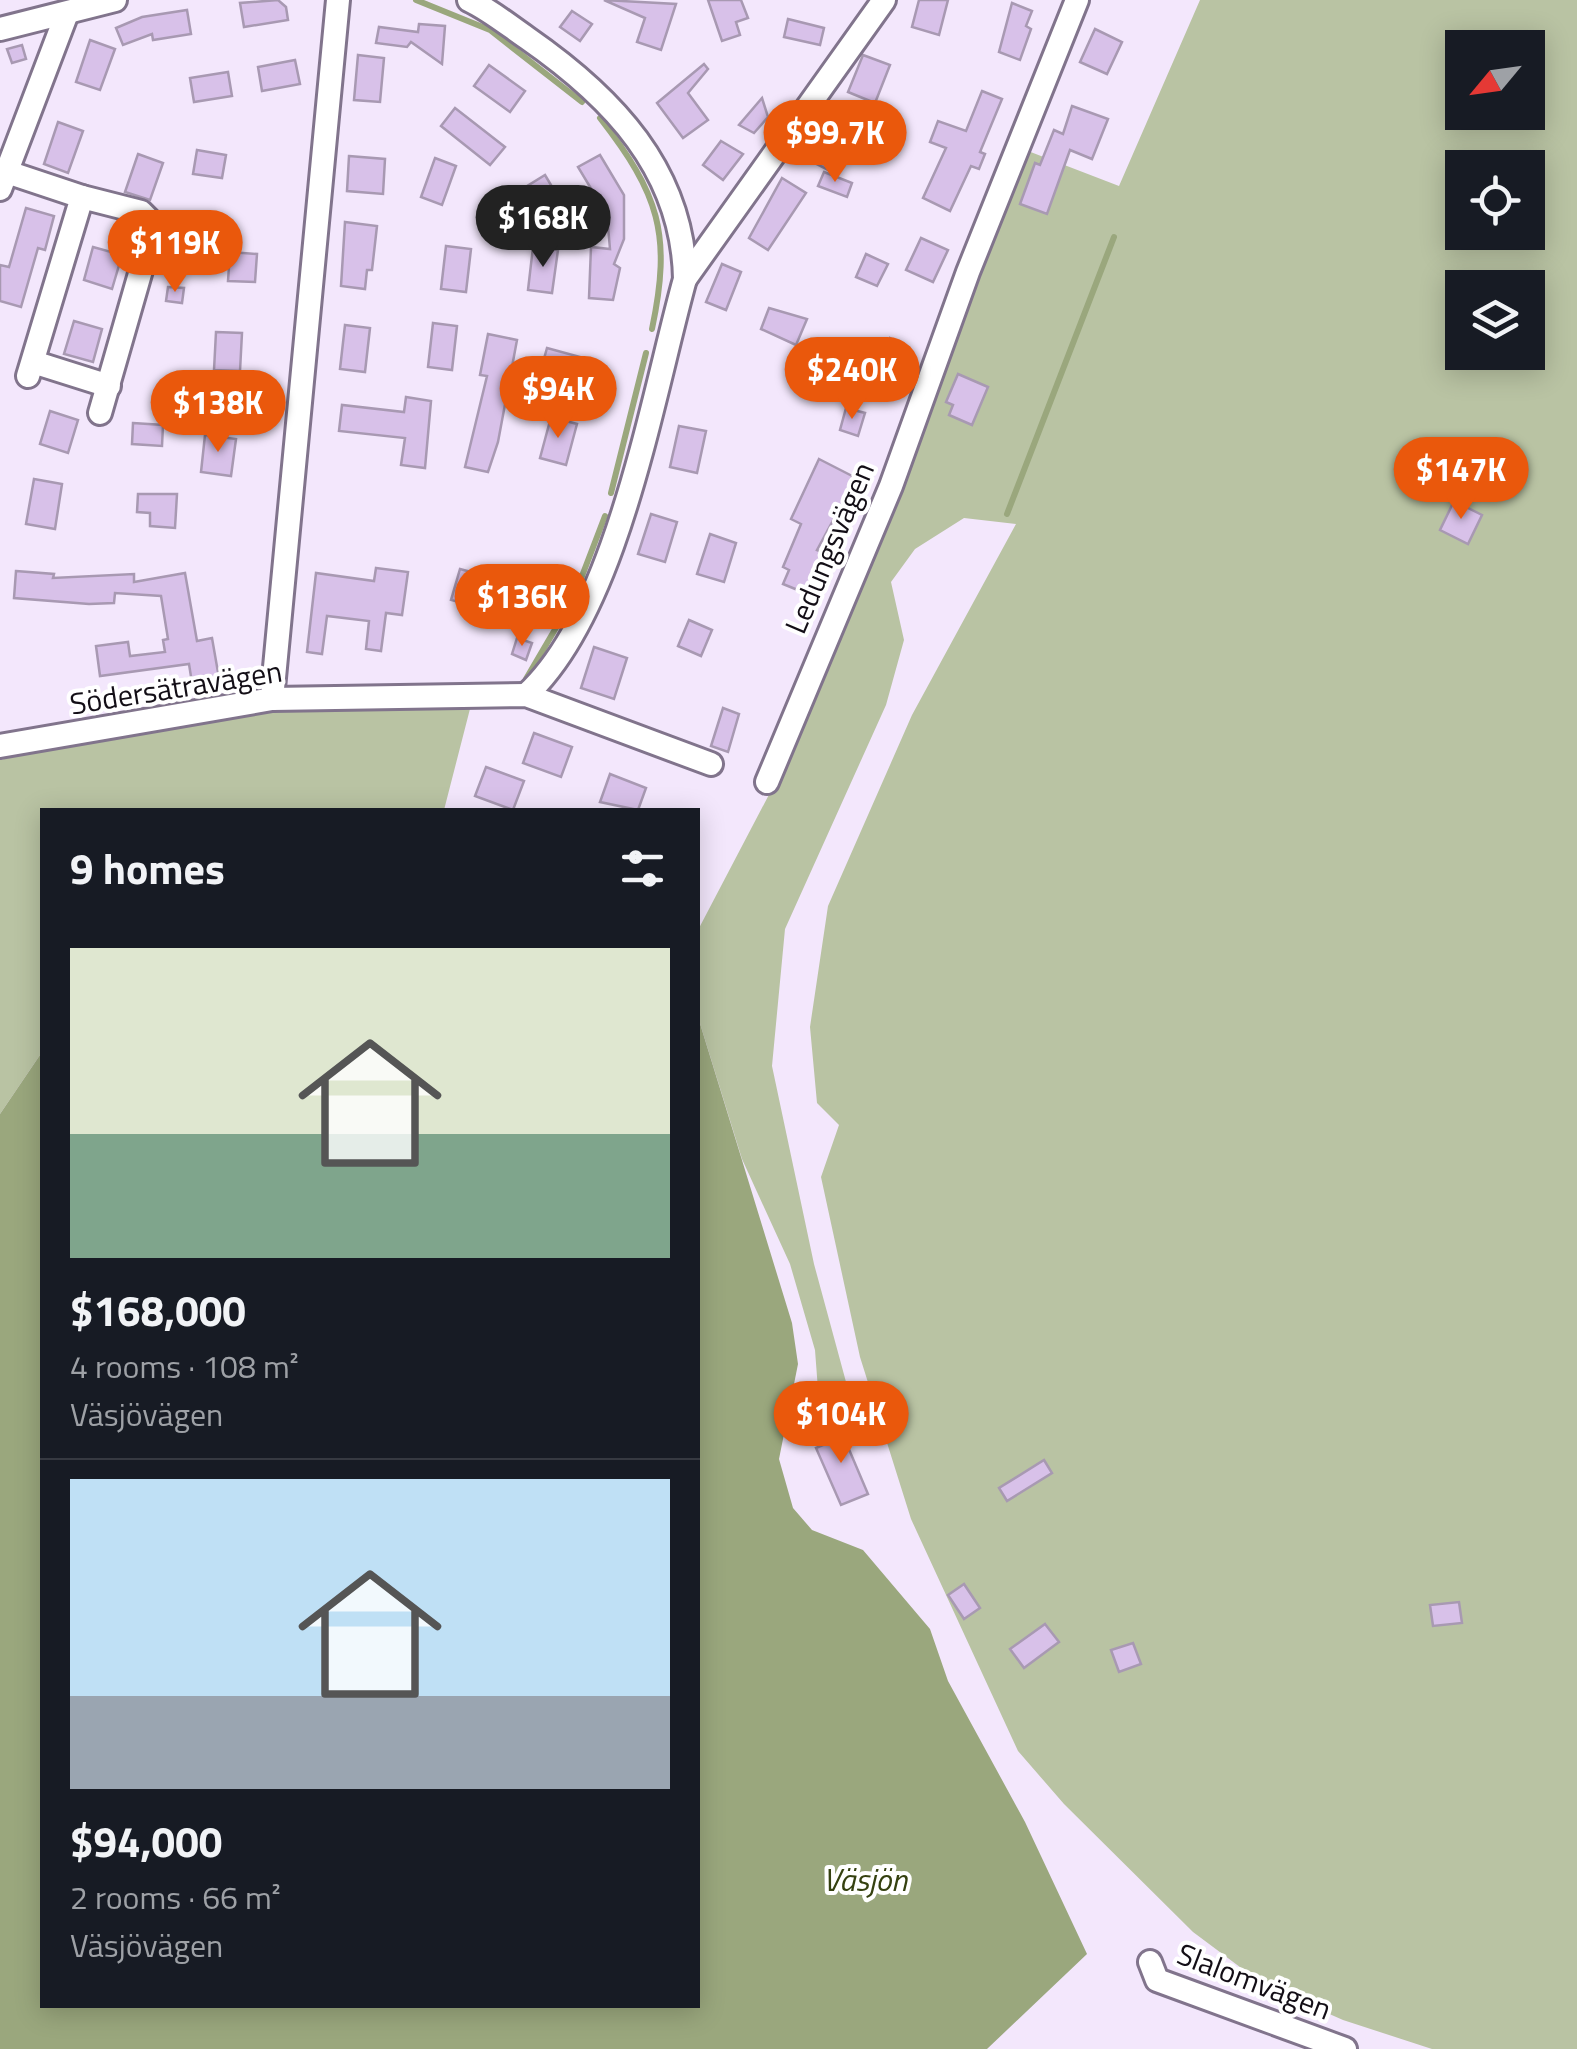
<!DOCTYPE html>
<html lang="en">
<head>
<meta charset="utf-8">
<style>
	:root { --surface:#171b24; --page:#20242c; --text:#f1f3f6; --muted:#9ea1a6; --line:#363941; --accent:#ea580c }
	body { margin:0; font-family:"Titillium Web",sans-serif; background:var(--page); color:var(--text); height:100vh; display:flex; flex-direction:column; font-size:38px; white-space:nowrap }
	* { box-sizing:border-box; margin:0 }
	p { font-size:32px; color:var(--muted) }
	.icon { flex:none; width:55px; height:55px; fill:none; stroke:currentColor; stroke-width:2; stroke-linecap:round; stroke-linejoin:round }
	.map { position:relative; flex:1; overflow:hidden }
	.details { position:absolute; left:40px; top:808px; width:660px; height:1200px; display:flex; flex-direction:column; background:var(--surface); border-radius:0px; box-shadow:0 5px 25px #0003 }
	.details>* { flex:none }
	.needle { width:65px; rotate:241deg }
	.tools { position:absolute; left:1445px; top:30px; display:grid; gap:20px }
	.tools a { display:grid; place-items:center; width:100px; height:100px; border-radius:0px; background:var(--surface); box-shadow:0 5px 25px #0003; font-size:50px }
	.price { position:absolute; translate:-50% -85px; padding:0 22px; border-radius:35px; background:var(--accent); color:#fff; font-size:32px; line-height:65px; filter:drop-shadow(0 2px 5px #0008) }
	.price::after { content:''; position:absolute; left:50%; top:60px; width:30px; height:22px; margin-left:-15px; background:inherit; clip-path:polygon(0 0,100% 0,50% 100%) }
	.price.active { background:#222; color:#fff }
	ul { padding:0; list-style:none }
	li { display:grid; align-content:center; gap:20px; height:530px; padding:0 30px }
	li+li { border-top:2px solid var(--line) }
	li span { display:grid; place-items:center; height:310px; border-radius:0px; color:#555 }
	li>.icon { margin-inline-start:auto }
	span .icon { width:180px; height:180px; fill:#fffc; stroke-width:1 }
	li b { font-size:42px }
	h2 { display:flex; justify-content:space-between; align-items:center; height:120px; padding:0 30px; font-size:42px }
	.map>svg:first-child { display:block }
	.green { fill:#b9c3a3; fill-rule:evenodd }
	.water { fill:#9aa77d }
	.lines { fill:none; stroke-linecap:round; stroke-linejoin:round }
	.stream { stroke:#9aa77d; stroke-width:6 }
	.building { fill:#d8c1e9; stroke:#a899b2; stroke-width:2.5 }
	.minor-casing { stroke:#81748c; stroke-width:28 }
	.minor { stroke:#fff; stroke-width:22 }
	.labels { text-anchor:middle; stroke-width:8; stroke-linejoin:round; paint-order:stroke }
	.street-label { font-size:30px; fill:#130e16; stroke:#fff }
	.water-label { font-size:32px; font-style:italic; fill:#354110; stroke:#fff }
</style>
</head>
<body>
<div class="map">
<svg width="1577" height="2049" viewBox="0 0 1577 2049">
	<rect width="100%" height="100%" fill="#f3e7fc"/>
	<g class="green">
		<path d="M1200 0H1577V2049H1432L1343 2020 1264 1985 1193 1932 1064 1804 1018 1751 911 1519 860 1357 821 1177 839 1125 817 1103 810 1027 828 906 912 715 1016 524 964 518 915 549 891 582 904 640 886 705 785 929 772 1066 814 1264 852 1404 819 1403 815 1350 790 1264 742 1159 698 1017V930L795 745 1028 151 1119 186ZM1462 48H1528V112H1462ZM1462 168H1528V232H1462ZM1462 288H1528V352H1462Z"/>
		<polygon points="471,705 444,810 42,810 42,1052 0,1114 0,760 94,737 272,712"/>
	</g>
	<polygon class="water" points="698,1017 792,1323 798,1364 779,1459 793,1508 812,1530 863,1550 930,1629 948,1681 1025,1822 1087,1954 987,2049 0,2049 0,1114 42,1052 42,2005 698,2005"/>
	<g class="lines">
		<g class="stream">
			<polyline points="416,0 490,30 582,102"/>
			<path d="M600 118C659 194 672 234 652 329"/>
			<polyline points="611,493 646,353"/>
			<polyline points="1007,514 1114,237"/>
			<polyline points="526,679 574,597 605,516"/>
		</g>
	</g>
	<g class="building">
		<polygon points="278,0 286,7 288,20 244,27 240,3"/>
		<polygon points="604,0 676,4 661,50 637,42 645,18"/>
		<polygon points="708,0 741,0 748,18 736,22 740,35 722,41"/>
		<polygon points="919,0 948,0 939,35 912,27"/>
		<polygon points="1012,3 1032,11 1026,26 1031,29 1020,60 999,52"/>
		<polygon points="187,10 191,34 153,40 152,34 123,45 116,28 142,17"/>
		<polygon points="572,11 592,24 580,41 560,27"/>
		<polygon points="788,19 824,28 820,45 784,37"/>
		<polygon points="419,24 445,26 442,64 411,42 407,47 376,43 379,27 418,32"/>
		<polygon points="1095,29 1122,42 1107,74 1080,62"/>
		<polygon points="90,40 115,49 100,90 76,82"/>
		<polygon points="22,45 26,59 12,63 7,49"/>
		<polygon points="358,55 384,58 380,102 354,100"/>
		<polygon points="863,55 890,65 875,103 848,92"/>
		<polygon points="295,60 300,84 262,91 258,67"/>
		<polygon points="704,64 708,69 688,93 708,120 683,138 657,103"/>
		<polygon points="489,65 525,91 510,112 474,86"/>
		<polygon points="228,72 232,96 194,102 190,78"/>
		<polygon points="982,91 1002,99 980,152 985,154 979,169 971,166 950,211 923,198 946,148 930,142 938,121 966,131"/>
		<polygon points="762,98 768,117 754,133 739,125"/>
		<polygon points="1072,106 1108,119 1092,159 1070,150 1047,214 1020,204 1035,163 1040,165 1054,130 1063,134"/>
		<polygon points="455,108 505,147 490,165 441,126"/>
		<polygon points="824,121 852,135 834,173 805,158"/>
		<polygon points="58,122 83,131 68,173 44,164"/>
		<polygon points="721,141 743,154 723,180 703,165"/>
		<polygon points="197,150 226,155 222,178 193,174"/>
		<polygon points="138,154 163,163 150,200 125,192"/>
		<polygon points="600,155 624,195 624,239 614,264 620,268 613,300 589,298 591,247 610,249 607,215 578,167"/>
		<polygon points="349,156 385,159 383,194 347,191"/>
		<polygon points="435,158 456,166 442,205 421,197"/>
		<polygon points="824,172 852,183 847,197 818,186"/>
		<polygon points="545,175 567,212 546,225 524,188"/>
		<polygon points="782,178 806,193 768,250 749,238"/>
		<polygon points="26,208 54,216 45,250 38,248 21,307 0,301 0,265 9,267"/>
		<polygon points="345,222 377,226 372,270 367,270 365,289 341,286"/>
		<polygon points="921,238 948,250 933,282 906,270"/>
		<polygon points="446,246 471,249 466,292 441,289"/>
		<polygon points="93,247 122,255 112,289 84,280"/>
		<polygon points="533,247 558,250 552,293 528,290"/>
		<polygon points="230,252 257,254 255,282 228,281"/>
		<polygon points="866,254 888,264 877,286 856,277"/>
		<polygon points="722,264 741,272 726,310 706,302"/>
		<polygon points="168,287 184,288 182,303 166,301"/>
		<polygon points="769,308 807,319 796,345 761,329"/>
		<polygon points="74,321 102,329 93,362 64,354"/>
		<polygon points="433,323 457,326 452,370 428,367"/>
		<polygon points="345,325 370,328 365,372 340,369"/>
		<polygon points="216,332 242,333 240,371 214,370"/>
		<polygon points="488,334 517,340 498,442 488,472 465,467 487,376 480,375"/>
		<polygon points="890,338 908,347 896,369 879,359"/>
		<polygon points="547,348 584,358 578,377 542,366"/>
		<polygon points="958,374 988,387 972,425 949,415 953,405 946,402"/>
		<polygon points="406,397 431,401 425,468 401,465 405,438 339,431 342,405 404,412"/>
		<polygon points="846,408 865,413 858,436 840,430"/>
		<polygon points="50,411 78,420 68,453 40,444"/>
		<polygon points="551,417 577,424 566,465 540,458"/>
		<polygon points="133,423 163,425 162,446 132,444"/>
		<polygon points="679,426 706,431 697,473 670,467"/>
		<polygon points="205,435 236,439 231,476 201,472"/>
		<polygon points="819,459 856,478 817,550 827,554 810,595 783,584 789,570 783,567 801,524 791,519"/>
		<polygon points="34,479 62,484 55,529 26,524"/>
		<polygon points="138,494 177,494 175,528 150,526 150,513 137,512"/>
		<polygon points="1454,501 1482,515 1468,544 1440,530"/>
		<polygon points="651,514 677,522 665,562 638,554"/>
		<polygon points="710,534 736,543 724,582 697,574"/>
		<polygon points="376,568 408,572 402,615 386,613 381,651 366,649 369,621 327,616 322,654 307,652 316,573 374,581"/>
		<polygon points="460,569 497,579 488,610 451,600"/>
		<polygon points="16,571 54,574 53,578 134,574 134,582 185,573 197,641 212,638 219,678 192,683 189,664 100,676 96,646 128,642 130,656 165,652 163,640 168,639 161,596 115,593 114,603 89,604 14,598"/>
		<polygon points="689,620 712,630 701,656 678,646"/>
		<polygon points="517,638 532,643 526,660 512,654"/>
		<polygon points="594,647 627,658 614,699 581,688"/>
		<polygon points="723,708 739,714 728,752 711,746"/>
		<polygon points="534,733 572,747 561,777 523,763"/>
		<polygon points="486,767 524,781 513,810 475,796"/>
		<polygon points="610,774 646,788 638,810 600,802"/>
		<polygon points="831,1407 868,1494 841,1505 816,1448 830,1442"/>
		<polygon points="1044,1460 1052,1473 1007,1501 999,1488"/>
		<polygon points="964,1584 980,1608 964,1619 948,1595"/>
		<polygon points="1459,1602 1462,1623 1433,1626 1430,1605"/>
		<polygon points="1045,1624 1059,1642 1024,1668 1010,1649"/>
		<polygon points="1133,1643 1141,1664 1119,1672 1111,1650"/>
	</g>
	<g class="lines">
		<g class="minor-casing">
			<g id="minor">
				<path d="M469 0C490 10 508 25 527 38 612 97 683 170 685 279 652 397 617 612 526 695"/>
				<polyline points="0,29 115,0"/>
				<polyline points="7,172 82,197 28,376"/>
				<polyline points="0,189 67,13"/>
				<polyline points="82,197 141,212 154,225 100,413"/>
				<polyline points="685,279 884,0"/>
				<polyline points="33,362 109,386"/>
				<polyline points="272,699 338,0"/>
				<polyline points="0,746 272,699 526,695 711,764"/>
				<polyline points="767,782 891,486 968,272 1077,0"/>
				<polyline points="1150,1962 1157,1980 1345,2049"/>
			</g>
		</g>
		<use href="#minor" class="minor"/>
	</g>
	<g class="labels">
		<g class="street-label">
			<text transform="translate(830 548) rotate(-67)" y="10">Ledungsvägen</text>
			<text transform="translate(176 688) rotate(-9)" y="10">Södersätravägen</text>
			<text transform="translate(1254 1982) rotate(21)" y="10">Slalomvägen</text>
		</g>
		<g class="water-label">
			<text x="865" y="1891">Väsjön</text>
		</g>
	</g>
</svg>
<div class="tools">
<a><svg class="needle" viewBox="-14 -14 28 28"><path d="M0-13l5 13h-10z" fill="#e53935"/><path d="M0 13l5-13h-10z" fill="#9ea1a6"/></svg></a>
<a><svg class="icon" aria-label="locate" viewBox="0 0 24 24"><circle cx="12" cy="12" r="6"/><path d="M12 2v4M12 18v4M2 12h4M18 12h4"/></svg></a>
<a><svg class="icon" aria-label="layers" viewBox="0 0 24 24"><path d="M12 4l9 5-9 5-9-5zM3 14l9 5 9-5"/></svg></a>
</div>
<b class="price" style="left:835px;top:185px">$99.7K</b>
<b class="price active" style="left:543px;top:270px">$168K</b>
<b class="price" style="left:175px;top:295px">$119K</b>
<b class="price" style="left:852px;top:422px">$240K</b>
<b class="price" style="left:558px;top:441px">$94K</b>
<b class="price" style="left:218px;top:455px">$138K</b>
<b class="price" style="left:1461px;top:522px">$147K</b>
<b class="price" style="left:522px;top:649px">$136K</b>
<b class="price" style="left:841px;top:1466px">$104K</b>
<section class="details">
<h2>9 homes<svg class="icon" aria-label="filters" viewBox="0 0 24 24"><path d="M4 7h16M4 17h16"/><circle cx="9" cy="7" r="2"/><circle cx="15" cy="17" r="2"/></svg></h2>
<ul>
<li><span style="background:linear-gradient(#dfe7d0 60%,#7fa58c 0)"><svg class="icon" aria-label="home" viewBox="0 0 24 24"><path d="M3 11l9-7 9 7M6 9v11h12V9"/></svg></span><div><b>$168,000</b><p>4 rooms · 108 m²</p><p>Väsjövägen</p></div></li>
<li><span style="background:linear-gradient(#bfe0f5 70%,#9aa5b1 0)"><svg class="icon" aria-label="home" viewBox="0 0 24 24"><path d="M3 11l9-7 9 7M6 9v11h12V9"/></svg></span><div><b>$94,000</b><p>2 rooms · 66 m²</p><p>Väsjövägen</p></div></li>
</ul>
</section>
</div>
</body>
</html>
